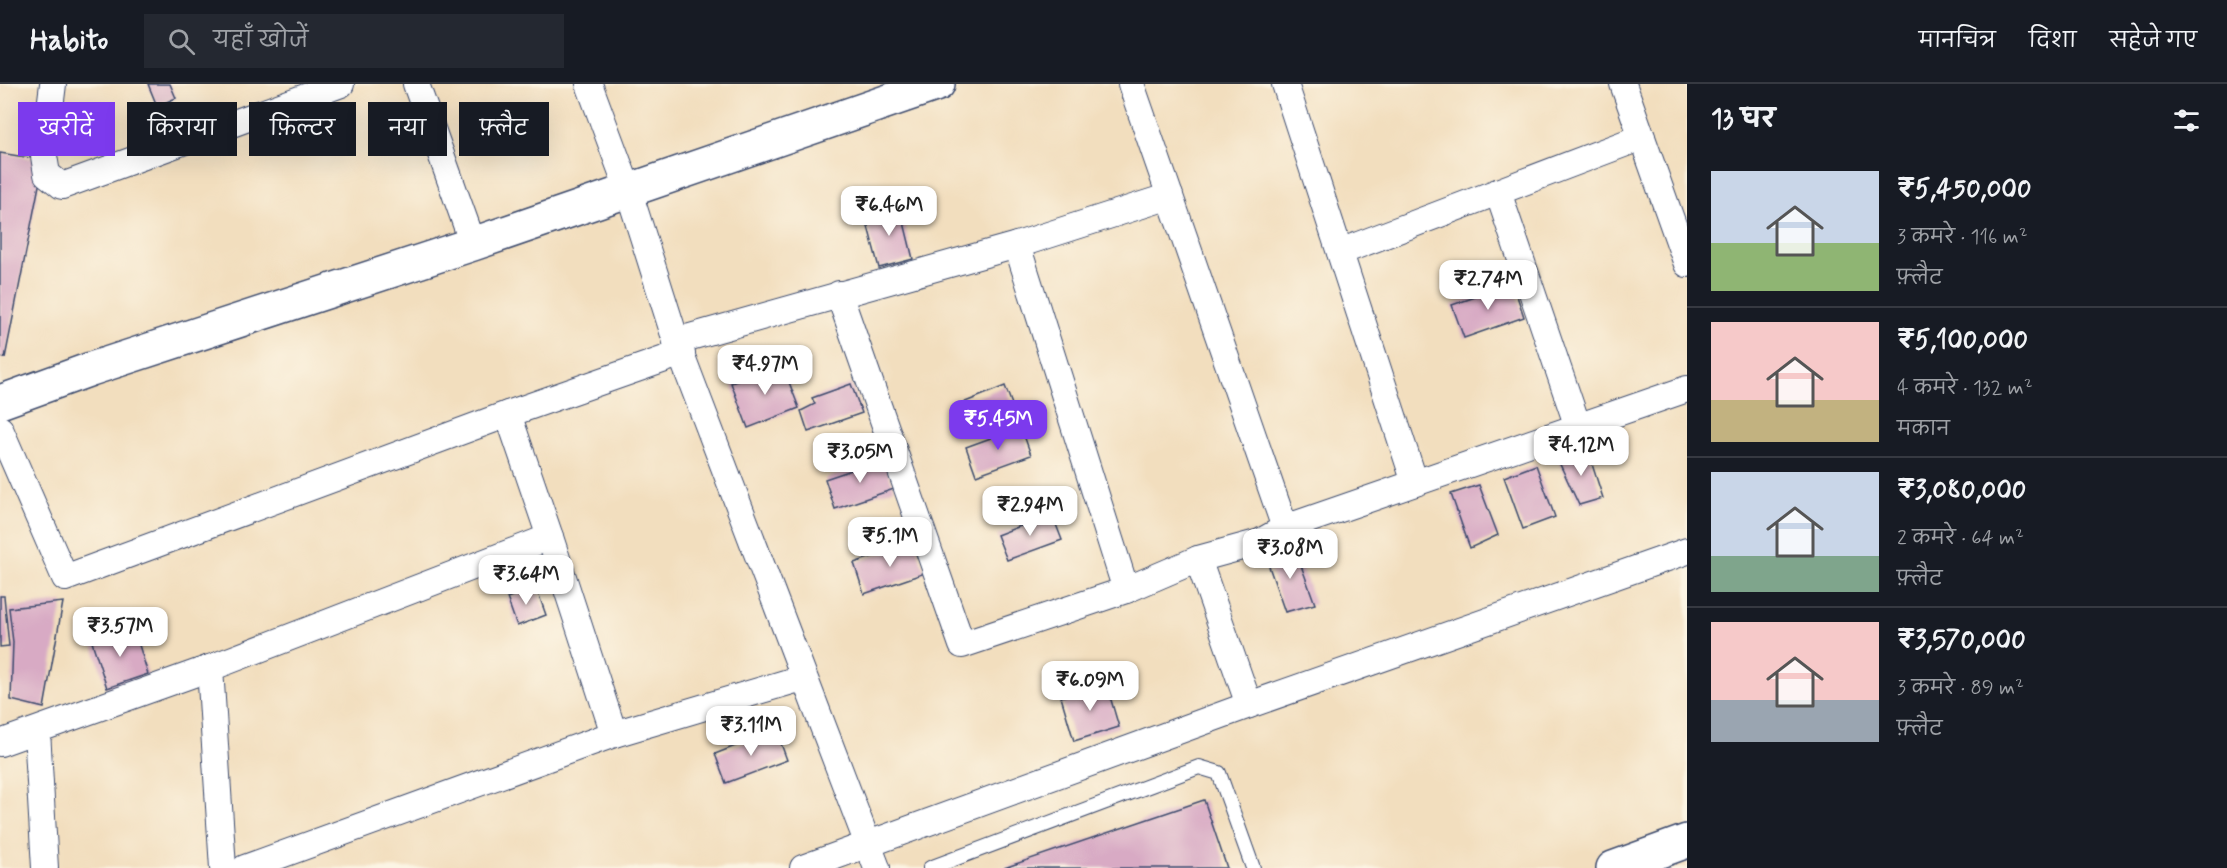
<!DOCTYPE html>
<html lang="hi">
<head>
<meta charset="utf-8">
<style>
	:root { --surface:#171b24; --page:#242831; --text:#f1f3f6; --muted:#9ea1a6; --line:#363941; --accent:#7c3aed }
	body { margin:0; font-family:Mynerve,"Playpen Sans Deva",sans-serif; background:var(--page); color:var(--text); height:100vh; display:flex; flex-direction:column; font-size:22px; white-space:nowrap }
	* { box-sizing:border-box; margin:0 }
	p { font-size:20px; color:var(--muted) }
	.icon { flex:none; width:33px; height:33px; fill:none; stroke:currentColor; stroke-width:2; stroke-linecap:round; stroke-linejoin:round }
	.map { position:relative; flex:1; overflow:hidden }
	.sheet { display:flex; flex-direction:column; background:var(--surface); width:540px }
	.sheet>* { flex:none }
	.hud { position:absolute; left:18px; top:18px; width:570px; height:54px; display:flex; gap:12px }
	.price { position:absolute; translate:-50% -51px; padding:0 14px; border-radius:12px; background:#fff; color:#222; font-size:20px; line-height:39px; filter:drop-shadow(0 2px 3px #0008) }
	.price::after { content:''; position:absolute; left:50%; top:36px; width:18px; height:14px; margin-left:-9px; background:inherit; clip-path:polygon(0 0,100% 0,50% 100%) }
	.price.selected { background:var(--accent); color:#fff }
	ul { padding:0; list-style:none }
	li { display:flex; align-items:center; gap:18px; height:150px; padding:0 24px }
	li+li { border-top:2px solid var(--line) }
	li span { display:grid; place-items:center; flex:none; width:168px; height:120px; border-radius:0px; color:#555 }
	li>.icon { margin-inline-start:auto }
	span .icon { width:72px; height:72px; fill:#fffc; stroke-width:1 }
	li b { font-size:26px }
	h2 { display:flex; justify-content:space-between; align-items:center; height:72px; padding:0 24px; font-size:26px }
	.tag { padding:0 21px; border-radius:0px; background:var(--surface); box-shadow:0 6px 24px #0002; font-size:21px; line-height:54px }
	.tag.selected { background:var(--accent); color:#fff }
	header { display:flex; align-items:center; gap:36px; box-sizing:border-box; height:84px; padding:0 30px; background:var(--surface); border-bottom:2px solid var(--line) }
	header strong { font-size:28px }
	nav { display:flex; gap:33px; margin-inline-start:auto; font-size:21px }
	.search { width:420px; height:54px; background:var(--page); display:flex; align-items:center; gap:15px; box-sizing:border-box; padding:0 21px; border-radius:0px; color:var(--muted); font-size:22px }
	main { display:flex; flex:1; min-height:0 }
	.map>svg:first-child { display:block }
	.building { fill:#d8aac4 }
	.lines { fill:none; stroke-linecap:round; stroke-linejoin:round }
	.service-casing { stroke:#3b496c; stroke-width:16 }
	.minor-casing { stroke:#3b496c; stroke-width:28 }
	.tertiary-casing { stroke:#3b496c; stroke-width:36 }
	.service { stroke:#fff; stroke-width:14 }
	.minor { stroke:#fff; stroke-width:26 }
	.tertiary { stroke:#fff; stroke-width:33 }
</style>
</head>
<body>
<header>
<strong>Habito</strong>
<div class="search"><svg class="icon" aria-label="search" viewBox="0 0 24 24"><circle cx="10" cy="10" r="6"/><path d="M15 15l6 6"/></svg>यहाँ खोजें</div>
<nav><a>मानचित्र</a><a>दिशा</a><a>सहेजे गए</a></nav>
</header>
<main>
<div class="map">
<svg width="1687" height="784" viewBox="0 0 1687 784">
	<rect width="100%" height="100%" fill="#fcf5e5"/>
	<filter id="ink" filterUnits="userSpaceOnUse"><feTurbulence type="fractalNoise" baseFrequency=".0167" numOctaves="2"/><feDisplacementMap in="SourceGraphic" scale="12" xChannelSelector="R" yChannelSelector="G"/><feConvolveMatrix kernelMatrix="1 2 1 2 8 2 1 2 1" color-interpolation-filters="sRGB"/></filter>
	<filter id="wash" filterUnits="userSpaceOnUse"><feTurbulence type="fractalNoise" baseFrequency=".008" numOctaves="4" result="noise"/><feDisplacementMap in="SourceGraphic" scale="24" xChannelSelector="R" yChannelSelector="G"/><feGaussianBlur stdDeviation="1.35" result="paint"/><feColorMatrix in="noise" values="0 0 0 0 0 0 0 0 0 0 0 0 0 0 0 0 0 1.4 0 .05"/><feComposite in="paint" operator="in"/></filter>
	<g filter="url(#wash)">
		<rect width="100%" height="100%" fill="#f2debe"/>
		<g id="blocks">
			<g class="building">
				<polygon points="148,0 170,0 176,14 157,22"/>
				<polygon points="0,69 44,76 5,274 0,273"/>
				<polygon points="900,122 913,175 879,184 865,131"/>
				<polygon points="1513,200 1524,233 1464,254 1452,221"/>
				<polygon points="782,280 799,324 748,344 731,299"/>
				<polygon points="851,300 862,329 808,348 801,327 815,320 812,314"/>
				<polygon points="1005,302 1013,323 962,344 953,323"/>
				<polygon points="1021,343 1031,371 976,391 966,363"/>
				<polygon points="1587,365 1603,414 1579,421 1557,374"/>
				<polygon points="884,375 894,405 835,425 825,395"/>
				<polygon points="1536,381 1555,433 1523,445 1504,393"/>
				<polygon points="1479,401 1498,451 1470,464 1451,410"/>
				<polygon points="1052,430 1062,456 1007,476 997,451"/>
				<polygon points="915,458 925,489 864,510 854,479"/>
				<polygon points="1294,462 1315,520 1285,528 1266,474"/>
				<polygon points="536,503 546,531 517,542 507,514"/>
				<polygon points="0,512 4,512 9,562 0,563"/>
				<polygon points="63,518 44,624 11,616 13,558 9,524"/>
				<polygon points="134,545 148,590 107,604 92,558"/>
				<polygon points="1106,599 1119,643 1074,657 1061,613"/>
				<polygon points="776,646 787,676 726,699 715,670"/>
				<polygon points="1204,716 1227,784 1004,784"/>
			</g>
		</g>
	</g>
	<g filter="url(#ink)">
		<use href="#blocks" fill-opacity="0" stroke="#3b496c" stroke-width="1.5"/>
		<g class="lines">
			<g class="service-casing">
				<polyline id="service" points="930,784 1199,683 1219,689 1253,784"/>
			</g>
			<g class="minor-casing">
				<g id="minor">
					<polyline points="53,0 44,72 47,90 62,102 341,0"/>
					<polyline points="416,0 473,160"/>
					<polyline points="589,0 628,105 676,257 877,784"/>
					<polyline points="1131,0 1285,444"/>
					<polyline points="1285,0 1415,399"/>
					<polyline points="1623,0 1687,180"/>
					<polyline points="1498,108 1578,343"/>
					<polyline points="1017,161 1170,112"/>
					<polyline points="1340,168 1642,53"/>
					<polyline points="839,210 962,561 1126,506"/>
					<polyline points="676,257 1017,161 1126,506 1198,475 1260,458 1285,444 1687,305"/>
					<polyline points="508,330 550,453"/>
					<polyline points="0,345 65,494 508,330 682,269"/>
					<polyline points="1198,475 1249,621"/>
					<polyline points="210,584 223,784"/>
					<polyline points="37,647 45,784"/>
					<polyline points="0,659 210,584 550,453 614,650 802,594"/>
					<polyline points="245,784 614,650"/>
					<polyline points="803,784 1249,621 1687,467"/>
				</g>
			</g>
			<g class="tertiary-casing">
				<g id="tertiary">
					<polyline points="0,318 91,285 473,160 938,0"/>
					<polyline points="1613,784 1687,757"/>
				</g>
			</g>
			<use href="#service" class="service"/>
			<use href="#minor" class="minor"/>
			<use href="#tertiary" class="tertiary"/>
		</g>
	</g>
</svg>
<b class="price" style="left:889px;top:153px">₹6.46M</b>
<b class="price" style="left:1488px;top:227px">₹2.74M</b>
<b class="price" style="left:765px;top:312px">₹4.97M</b>
<b class="price selected" style="left:998px;top:367px">₹5.45M</b>
<b class="price" style="left:1581px;top:393px">₹4.12M</b>
<b class="price" style="left:860px;top:400px">₹3.05M</b>
<b class="price" style="left:1030px;top:453px">₹2.94M</b>
<b class="price" style="left:890px;top:484px">₹5.1M</b>
<b class="price" style="left:1290px;top:496px">₹3.08M</b>
<b class="price" style="left:526px;top:522px">₹3.64M</b>
<b class="price" style="left:120px;top:574px">₹3.57M</b>
<b class="price" style="left:1090px;top:628px">₹6.09M</b>
<b class="price" style="left:751px;top:673px">₹3.11M</b>
<div class="hud">
<a class="tag selected">खरीदें</a>
<a class="tag">किराया</a>
<a class="tag">फ़िल्टर</a>
<a class="tag">नया</a>
<a class="tag">फ़्लैट</a>
</div>
</div>
<section class="sheet">
<h2>13 घर<svg class="icon" aria-label="filters" viewBox="0 0 24 24"><path d="M4 7h16M4 17h16"/><circle cx="9" cy="7" r="2"/><circle cx="15" cy="17" r="2"/></svg></h2>
<ul>
<li><span style="background:linear-gradient(#c9d6e8 60%,#8fb573 0)"><svg class="icon" aria-label="home" viewBox="0 0 24 24"><path d="M3 11l9-7 9 7M6 9v11h12V9"/></svg></span><div><b>₹5,450,000</b><p>3 कमरे · 116 m²</p><p>फ़्लैट</p></div></li>
<li><span style="background:linear-gradient(#f6c9c9 65%,#c2b280 0)"><svg class="icon" aria-label="home" viewBox="0 0 24 24"><path d="M3 11l9-7 9 7M6 9v11h12V9"/></svg></span><div><b>₹5,100,000</b><p>4 कमरे · 132 m²</p><p>मकान</p></div></li>
<li><span style="background:linear-gradient(#c9d6e8 70%,#7fa58c 0)"><svg class="icon" aria-label="home" viewBox="0 0 24 24"><path d="M3 11l9-7 9 7M6 9v11h12V9"/></svg></span><div><b>₹3,080,000</b><p>2 कमरे · 64 m²</p><p>फ़्लैट</p></div></li>
<li><span style="background:linear-gradient(#f6c9c9 65%,#9aa5b1 0)"><svg class="icon" aria-label="home" viewBox="0 0 24 24"><path d="M3 11l9-7 9 7M6 9v11h12V9"/></svg></span><div><b>₹3,570,000</b><p>3 कमरे · 89 m²</p><p>फ़्लैट</p></div></li>
</ul>
</section>
</main>
</body>
</html>
